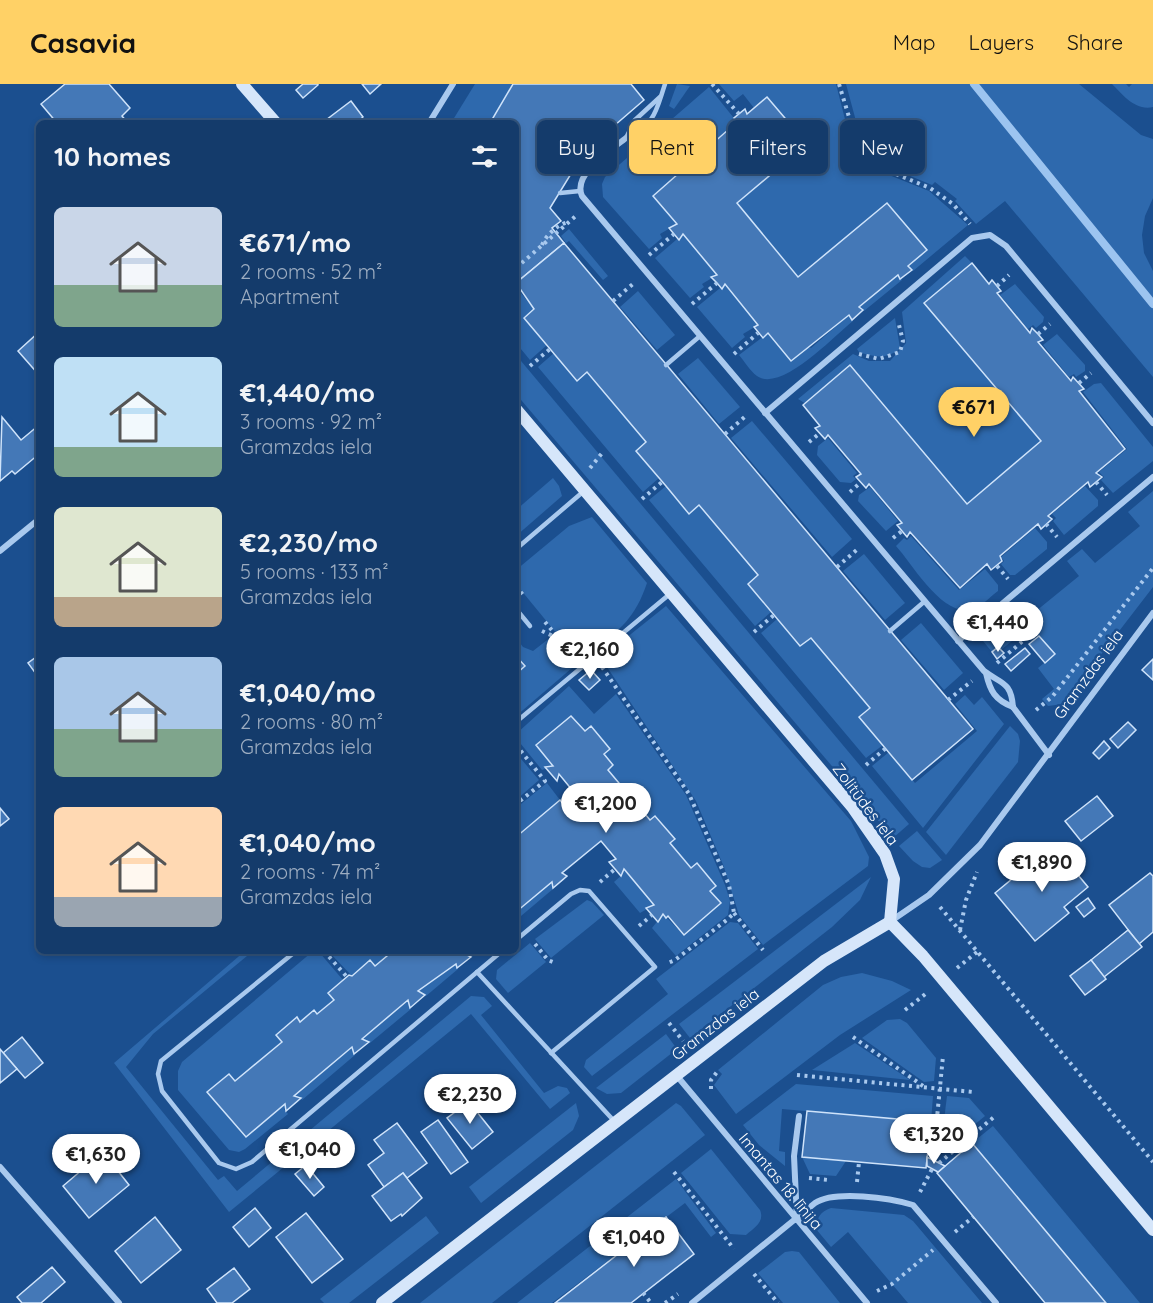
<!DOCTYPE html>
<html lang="en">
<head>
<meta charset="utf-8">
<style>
	:root { --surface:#143b6b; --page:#214673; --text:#f1f3f6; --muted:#9dadc1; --line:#33557e; --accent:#ffd166 }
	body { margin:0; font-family:Quicksand,sans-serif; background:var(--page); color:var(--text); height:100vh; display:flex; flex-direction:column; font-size:22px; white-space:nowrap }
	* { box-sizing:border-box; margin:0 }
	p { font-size:20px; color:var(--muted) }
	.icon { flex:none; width:33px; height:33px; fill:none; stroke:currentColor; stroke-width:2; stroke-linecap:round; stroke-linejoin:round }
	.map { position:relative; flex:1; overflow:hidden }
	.sheet { position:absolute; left:36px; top:36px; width:483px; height:834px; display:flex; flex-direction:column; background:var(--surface); border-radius:9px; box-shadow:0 3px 9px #0003,0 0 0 2px var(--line) }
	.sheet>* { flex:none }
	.guide { position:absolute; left:537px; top:36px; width:525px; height:54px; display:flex; gap:12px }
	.price { position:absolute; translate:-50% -51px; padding:0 14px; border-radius:21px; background:#fff; color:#222; font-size:20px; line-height:39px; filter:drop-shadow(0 2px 3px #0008) }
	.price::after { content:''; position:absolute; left:50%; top:36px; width:18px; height:14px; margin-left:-9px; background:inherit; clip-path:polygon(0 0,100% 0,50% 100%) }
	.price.current { background:var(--accent); color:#111 }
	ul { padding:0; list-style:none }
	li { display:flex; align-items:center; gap:18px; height:150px; padding:0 18px }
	li span { display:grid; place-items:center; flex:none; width:168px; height:120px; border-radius:9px; color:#555 }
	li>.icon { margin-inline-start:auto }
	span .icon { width:72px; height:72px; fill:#fffc; stroke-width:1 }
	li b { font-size:26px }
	h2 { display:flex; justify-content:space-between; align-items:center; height:72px; padding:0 18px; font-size:26px }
	.pill { padding:0 21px; border-radius:9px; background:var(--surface); box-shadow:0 3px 9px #0003,0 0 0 2px var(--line); font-size:21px; line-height:54px }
	.pill.current { background:var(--accent); color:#111 }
	header { display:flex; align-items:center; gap:36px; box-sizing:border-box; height:84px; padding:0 30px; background:var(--accent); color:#111 }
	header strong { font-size:28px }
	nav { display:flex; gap:33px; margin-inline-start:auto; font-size:21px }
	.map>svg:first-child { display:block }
	.green { fill:#2e69ad }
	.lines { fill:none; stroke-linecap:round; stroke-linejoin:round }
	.stream { stroke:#9cc4f0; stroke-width:8 }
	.building { fill:#4478b7; stroke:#cfe3fa; stroke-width:1.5 }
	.path { stroke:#a9c9ee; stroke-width:4; stroke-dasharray:3 4.5; stroke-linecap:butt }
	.lane { stroke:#a9c9ee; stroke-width:4.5 }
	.street { stroke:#a9c9ee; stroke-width:6 }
	.secondary { stroke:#d6e6fa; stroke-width:12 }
	.labels { text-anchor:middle; stroke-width:5; stroke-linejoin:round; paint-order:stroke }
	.street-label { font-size:16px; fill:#fff; stroke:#1b4f8f }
</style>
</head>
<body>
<header>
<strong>Casavia</strong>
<nav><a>Map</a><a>Layers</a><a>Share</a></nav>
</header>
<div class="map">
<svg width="1153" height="1219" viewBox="0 0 1153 1219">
	<rect width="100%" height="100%" fill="#1b4f8f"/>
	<g class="green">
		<polygon points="475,0 513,0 490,39 451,39"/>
		<polygon points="677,0 690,2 674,25 669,22"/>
		<polygon points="719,0 836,0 848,47 862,71 879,87 929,107 968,141 913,187 908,182 927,166 887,119 798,193 737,119 807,60 767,13 754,24 743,10 734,17"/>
		<polygon points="846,0 1079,0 1141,51 1153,55 1153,114 1145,132 1142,151 1144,169 1153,187 1153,293 1005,117 976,140 955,117 957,115 935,98 932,101 886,82 893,65 888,54 889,51 876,48 860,52"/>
		<path d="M1112 0H1126L1129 3 1132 0H1153V23C1135 27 1123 11 1112 0Z"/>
		<polygon points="709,3 737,38 688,79 677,140 660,150 662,154 649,165 603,113 602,100 605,93"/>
		<polygon points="569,145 608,192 603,196 569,157 566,159 561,152"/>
		<polygon points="683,150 717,191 702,200 704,203 690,214 655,174"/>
		<polygon points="965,172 972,179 925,219 1041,357 967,420 798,315 853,270 869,277 890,277 906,259 902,228"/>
		<polygon points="898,191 902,196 864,227 859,223"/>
		<polygon points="725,200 758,241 743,250 745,253 732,264 697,223"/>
		<polygon points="1015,200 1044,233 1043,238 1036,244 1033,241 1028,245 1000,211"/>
		<polygon points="516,203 534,225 524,234 547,261 530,276 516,259"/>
		<polygon points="638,207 675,251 657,266 620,223"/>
		<path d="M849 231 853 237C834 252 781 309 757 292 750 287 745 278 739 271L768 249 811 264Z"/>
		<path d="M895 234 900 264C888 276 873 273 859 268L857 265Z"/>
		<polygon points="1057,250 1085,281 1085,287 1076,293 1074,290 1069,293 1043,261"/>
		<polygon points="554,269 577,296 587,288 646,358 636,367 659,394 643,408 538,283"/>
		<polygon points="516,271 909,740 893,754 516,310"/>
		<polygon points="698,274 740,323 719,340 678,290"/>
		<polygon points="1101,299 1153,363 1153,377 1113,409 1101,396 1104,393 1099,388 1127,365 1083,308 1094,300"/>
		<polygon points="752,337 852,455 832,473 731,354"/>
		<polygon points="828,354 857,389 853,392 856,395 851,399 840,398 817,371 818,362"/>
		<polygon points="553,394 559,402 562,412 516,452 516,426"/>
		<polygon points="666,402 689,429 699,421 758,491 748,500 771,528 755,542 649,416"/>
		<polygon points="1085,402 1098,416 1098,422 1064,451 1053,437 1056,434 1052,430"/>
		<polygon points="870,403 898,437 886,447 858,417 859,411"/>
		<polygon points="1153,407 1153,503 1063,620 1048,622 1042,615 1054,605 1038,584 1055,570 1025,536 1079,492 1067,477 1082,465 1095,479 1140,442 1128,428"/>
		<path d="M592 433 647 499C635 534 621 545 592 567L557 550 516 500V486L569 442Z"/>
		<polygon points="1035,444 1047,458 1047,465 1015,491 1010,491 1001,480 1004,477 1001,473"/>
		<path d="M911 452 959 506 985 485 998 501V507C991 512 983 521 976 524 945 538 914 482 896 462L904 454 907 456Z"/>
		<polygon points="864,470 905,519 885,536 843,487"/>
		<polygon points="666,522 851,737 869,773 868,782 763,861 739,831 724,783 696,717 601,574"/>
		<polygon points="1008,528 1024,547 1001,566 998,563 992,568 983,557 987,545"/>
		<polygon points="777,535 800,562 811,554 870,624 860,633 883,661 866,674 761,549"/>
		<polygon points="921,539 963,589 944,606 901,556"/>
		<polygon points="551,553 586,572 516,632 516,590 525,582 516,572 516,554 523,563 533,567"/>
		<polygon points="569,602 594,630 616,610 686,711 725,801 730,817 728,831 676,872 652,844 663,830 684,851 721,819 710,807 716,801 697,779 691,784 670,759 675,754 656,732 650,736 608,686 613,681 604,670 610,665 591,642 585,647 571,632 536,661 553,682 542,686 516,654 516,650"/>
		<polygon points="965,611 974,621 982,613 1004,640 923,744 872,682 889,668 915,699 977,647 955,620"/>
		<polygon points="1010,642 1018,650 1020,657 1018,678 946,771 926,748"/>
		<polygon points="516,669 539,696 516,716"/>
		<polygon points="547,699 560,716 516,753 516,724"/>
		<polygon points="917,747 942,776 930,784 922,783 913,777 899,762"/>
		<polygon points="624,785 654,821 640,829 614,798 623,790 621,788"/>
		<polygon points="871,793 860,816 832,843 690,954 679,940"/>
		<polygon points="552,798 553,805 521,832 517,831 516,828"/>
		<polygon points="587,816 592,818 604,831 551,874 535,855"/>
		<polygon points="730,838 738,839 758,865 592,992 584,983 586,976 668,910 656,895"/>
		<polygon points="530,859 546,878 508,909 496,895 497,886"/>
		<polygon points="245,867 253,867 153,950 126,983 218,1096 224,1092 237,1107 471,912 484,913 492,922 481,931 544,1009 558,1002 567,1004 570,1009 550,1025 471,930 229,1128 114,979"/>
		<polygon points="328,867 393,867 375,882 370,876 352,892"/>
		<polygon points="312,868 319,868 343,896 328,909 334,916 317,930 313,927 300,938 296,934 277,950 282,958 235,997 229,990 208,1008 245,1053 285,1020 287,1023 284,1025 288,1030 245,1065 239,1068 229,1066 178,1006 178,987 182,978"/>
		<polygon points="456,880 458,885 426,912 418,907"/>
		<polygon points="862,889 892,897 911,906 840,951 736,1030 714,1001 722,990 718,986 823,901 841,893"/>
		<polygon points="408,916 411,925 370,959 362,955"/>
		<polygon points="900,935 907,939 936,974 934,997 924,998 862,954 887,936"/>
		<polygon points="666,950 677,965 621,1009 607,1010 596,1004"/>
		<polygon points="855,959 910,996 812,986"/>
		<polygon points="352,963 355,971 302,1016 299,1012 297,1014 295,1012"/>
		<polygon points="796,1000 933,1012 931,1038 782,1025 779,1067 785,1068 785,1082 759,1061 743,1041"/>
		<polygon points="947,1012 969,1014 985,1032 940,1069"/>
		<polygon points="576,1019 579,1032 573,1046 481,1119 469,1103"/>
		<polygon points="676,1019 681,1022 705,1051 492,1219 420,1219"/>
		<polygon points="993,1042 1140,1219 1106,1219 972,1059"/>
		<path d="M711 1065 760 1126C765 1138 754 1144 746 1151L730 1150 681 1089Z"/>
		<polygon points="802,1073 846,1077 836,1092 810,1090"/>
		<polygon points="676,1095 716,1149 711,1153 685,1119 552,1219 517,1219"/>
		<path d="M831 1124 904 1131 913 1137 982 1219H908L848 1148 831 1163 816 1145C817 1133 820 1128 831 1124Z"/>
		<polygon points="426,1132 439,1149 349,1219 324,1219 320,1215"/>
		<polygon points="792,1167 799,1168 840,1219 783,1219 758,1189 785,1168"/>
	</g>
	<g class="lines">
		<polyline class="stream" points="974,0 1153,220"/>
	</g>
	<g class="building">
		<polygon points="65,0 109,0 130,24 122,32 128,39 57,39 41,20"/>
		<polygon points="303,0 318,0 318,1 303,14 296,6"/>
		<polygon points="362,0 381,0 370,10"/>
		<polygon points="513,0 631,0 644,16 585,67 550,124 561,137 552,144 564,159 516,199 516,39 490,39"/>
		<polygon points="767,13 807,60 737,119 798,193 887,119 927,166 908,182 912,186 900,195 898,191 859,223 863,226 852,236 849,231 791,277 768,249 763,254 754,243 758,241 725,200 722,205 717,199 711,193 717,191 683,150 679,156 669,144 677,140 653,112 737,38 734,34 745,25 747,30"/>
		<polygon points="351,17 363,33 356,39 322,39"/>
		<polygon points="564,159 973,645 912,696 859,633 870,624 811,554 800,562 748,500 758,491 699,421 689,430 666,402 636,367 646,358 587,288 577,297 524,234 534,225 516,199"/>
		<polygon points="972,179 989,200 992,196 1001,207 997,209 1030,249 1032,244 1038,250 1043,256 1038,258 1071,297 1073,293 1084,305 1079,307 1125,365 1096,389 1102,393 1090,403 1088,398 1048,432 1052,435 1041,445 1038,440 1000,472 1002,477 991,486 987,480 960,504 910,448 907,453 897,441 902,439 869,400 866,404 856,393 861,390 828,351 825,355 815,344 820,342 803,321 850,281 967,420 1041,357 924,219"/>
		<polygon points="39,248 39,291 18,267"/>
		<polygon points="2,333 21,356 39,341 39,370 15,390 12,387 0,397"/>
		<polygon points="1039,552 1055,570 1045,579 1029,560"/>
		<polygon points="998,563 1004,569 997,575 992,568"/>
		<polygon points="1025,564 1030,570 1011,587 1005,580"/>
		<polygon points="39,571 39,594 28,579"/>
		<polygon points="516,572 525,582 516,590"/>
		<polygon points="1153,575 1153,596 1142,586"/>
		<polygon points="591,586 600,596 589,606 579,596"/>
		<polygon points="571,632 585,647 591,642 610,665 604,670 613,681 608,686 650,736 655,732 675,755 670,759 691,784 697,779 716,802 710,807 721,819 684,851 668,832 666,834 663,830 658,838 646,824 654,821 624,785 621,792 609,778 616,775 601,757 562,789 567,792 553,804 552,798 516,828 516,753 560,716 565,722 577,712 559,690 557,697 545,683 553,682 536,661"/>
		<polygon points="1128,638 1136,646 1118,664 1110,655"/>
		<polygon points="1104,657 1110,664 1099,675 1093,669"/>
		<polygon points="1097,712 1113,732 1081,757 1065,737"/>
		<polygon points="0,724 9,735 0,742"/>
		<polygon points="1053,761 1088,803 1064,823 1069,829 1035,857 995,809"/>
		<polygon points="1150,789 1153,792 1153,848 1139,860 1109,821"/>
		<polygon points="1088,814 1095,824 1084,833 1076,823"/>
		<polygon points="1128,846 1142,863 1104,893 1091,876"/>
		<polygon points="393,867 471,867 467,871 471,873 457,884 456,880 418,907 425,911 410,924 408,916 362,955 369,958 354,970 352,963 294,1012 301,1014 286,1027 285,1020 246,1053 207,1008 229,990 235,997 282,958 276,951 297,933 300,938 314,926 317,930 334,916 328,909 349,891 352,892 370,876 375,882"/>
		<polygon points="1091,876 1106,895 1085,911 1070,892"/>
		<polygon points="22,953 43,979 25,994 3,969"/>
		<polygon points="0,965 17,985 0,999"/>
		<polygon points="469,1018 493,1048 472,1065 447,1034"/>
		<polygon points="807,1027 931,1038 926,1084 802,1073"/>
		<polygon points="438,1036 468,1078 451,1090 421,1048"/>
		<polygon points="397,1039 427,1079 407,1094 403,1089 384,1103 368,1081 384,1069 374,1056"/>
		<polygon points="972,1059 1106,1219 1045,1219 937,1089"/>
		<polygon points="103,1068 129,1101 89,1134 63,1102"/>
		<polygon points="927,1073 945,1082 938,1088 927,1082"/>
		<polygon points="306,1081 324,1103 314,1112 295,1090"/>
		<polygon points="403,1089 422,1114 402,1132 401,1130 391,1137 372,1112"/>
		<polygon points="255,1124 271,1144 249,1163 233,1143"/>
		<polygon points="306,1129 343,1175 312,1199 276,1153"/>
		<polygon points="155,1133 181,1166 141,1199 115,1167"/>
		<polygon points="666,1133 694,1170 631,1219 555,1219"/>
		<polygon points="52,1183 65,1198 41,1219 22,1219 17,1213"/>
		<polygon points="234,1184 250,1205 232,1219 217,1219 207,1205"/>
	</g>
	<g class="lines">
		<g class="path">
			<polyline points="712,0 739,30"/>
			<polyline points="839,0 856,56 879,83 930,104 953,120 970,140"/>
			<polyline points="858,59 869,55 888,59 888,71 879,83"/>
			<path d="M542 161C546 151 558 140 569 138"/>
			<polyline points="649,171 674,150"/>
			<polyline points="516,184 577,131"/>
			<polyline points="997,202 1009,191"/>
			<polyline points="613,217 634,199"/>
			<polyline points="692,220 717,199"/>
			<polyline points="1038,250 1050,240"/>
			<polyline points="734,270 758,249"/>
			<polyline points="859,270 879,275 900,268 903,257 898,237"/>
			<polyline points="530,282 550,265"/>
			<polyline points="1079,299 1091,289"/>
			<polyline points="725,350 747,331"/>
			<polyline points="809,358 820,349"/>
			<polyline points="590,384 603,368"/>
			<polyline points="1096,398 1107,411"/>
			<polyline points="850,408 861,398"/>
			<polyline points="642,415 662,398"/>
			<polyline points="1046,440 1057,453"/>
			<polyline points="893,454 902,447"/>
			<polyline points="997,482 1008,495"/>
			<polyline points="837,483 859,464"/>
			<polyline points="516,502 523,511"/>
			<polyline points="545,538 555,550"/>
			<polyline points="542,547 581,565"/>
			<polyline points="754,548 774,531"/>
			<polyline points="997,579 1031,550 1015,530"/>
			<polyline points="602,583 689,710 729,801 734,829 728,835 675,876 668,879"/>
			<polyline points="948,616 972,597"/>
			<polyline points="1036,626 1052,613 1153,484"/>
			<polyline points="516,661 545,697 516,720"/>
			<polyline points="866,681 886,664"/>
			<polyline points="600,798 615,785"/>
			<polyline points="940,823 1153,1078"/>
			<polyline points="734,829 763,866"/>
			<polyline points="639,842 652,831"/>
			<polyline points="960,846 966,816 977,788"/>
			<polyline points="535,860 548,876 555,879"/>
			<polyline points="324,867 347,893"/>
			<polyline points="957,884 977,868"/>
			<polyline points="905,926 928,908"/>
			<polyline points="669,939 683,957"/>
			<polyline points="853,953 923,1002"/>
			<polyline points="797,991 973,1008"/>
			<polyline points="711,1005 711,996 717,988"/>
			<polyline points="933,1075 943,972"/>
			<polyline points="939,1079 994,1033"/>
			<polyline points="674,1088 734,1165"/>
			<polyline points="809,1094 828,1096"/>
			<polyline points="857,1098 859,1078"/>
			<polyline points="920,1108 932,1085"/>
			<polyline points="955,1148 973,1133"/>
			<polyline points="754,1190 778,1219"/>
			<polyline points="877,1207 892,1200 933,1166"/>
			<polyline points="643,1209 651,1219"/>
			<polyline points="665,1219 678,1210"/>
		</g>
		<g class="lane">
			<path d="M626 54C656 38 655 30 665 0"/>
			<polyline points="626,54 635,36 660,13"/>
			<polyline points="560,109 580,107"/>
			<polyline points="666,281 700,252"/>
			<polyline points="516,465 584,407"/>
			<polyline points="516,525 530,542"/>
			<polyline points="890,547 925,517"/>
			<polyline points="516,638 671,509"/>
			<polyline points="516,856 571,810 580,806 589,807 655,883 551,969"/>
			<polyline points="296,867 161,977 158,990 162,1007 219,1079 236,1085 252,1078 502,867"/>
			<polyline points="477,888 615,1038"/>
		</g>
		<g class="street">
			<polyline points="429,39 453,0"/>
			<path d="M626 54C611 66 572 90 582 112L984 587C1001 600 1011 597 1013 623"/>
			<polyline points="765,329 972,154 990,151 1006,162 1153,339"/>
			<polyline points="0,467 39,435"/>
			<polyline points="958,557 1153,393"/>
			<path d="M986 589C990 607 995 616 1013 623"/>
			<polyline points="1013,623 1049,671"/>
			<polyline points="891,837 929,811 980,761 1153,529"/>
			<polyline points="677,992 867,1219"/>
			<polyline points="0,1083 119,1219"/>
			<polyline points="797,1136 794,1072 799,1032"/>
			<path d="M692 1219 815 1119C835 1106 890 1114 913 1121L996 1219"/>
		</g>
		<g class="secondary">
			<polyline points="242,0 276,39"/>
			<polyline points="516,325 853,724 885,770 894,795 890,838"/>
			<polyline points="890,838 923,872 1153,1146"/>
			<polyline points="382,1219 824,877 890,838"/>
		</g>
	</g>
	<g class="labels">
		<g class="street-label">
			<text transform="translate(1088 590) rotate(-54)" y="6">Gramzdas iela</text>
			<text transform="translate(866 720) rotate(53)" y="6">Zolitūdes iela</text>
			<text transform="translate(715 940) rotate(-38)" y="6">Gramzdas iela</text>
			<text transform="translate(781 1097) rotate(50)" y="6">Imantas 18. līnija</text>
		</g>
	</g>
</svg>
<b class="price current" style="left:974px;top:354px">€671</b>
<b class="price" style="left:998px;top:569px">€1,440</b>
<b class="price" style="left:590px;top:596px">€2,160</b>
<b class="price" style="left:606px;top:750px">€1,200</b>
<b class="price" style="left:1042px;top:809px">€1,890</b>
<b class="price" style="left:470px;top:1041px">€2,230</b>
<b class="price" style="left:934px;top:1081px">€1,320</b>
<b class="price" style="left:310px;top:1096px">€1,040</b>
<b class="price" style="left:96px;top:1101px">€1,630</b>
<b class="price" style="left:634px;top:1184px">€1,040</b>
<div class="guide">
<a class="pill">Buy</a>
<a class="pill current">Rent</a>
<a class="pill">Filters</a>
<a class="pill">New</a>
</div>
<section class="sheet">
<h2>10 homes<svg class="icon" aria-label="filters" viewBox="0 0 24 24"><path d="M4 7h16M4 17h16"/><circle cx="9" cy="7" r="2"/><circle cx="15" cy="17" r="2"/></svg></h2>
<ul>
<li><span style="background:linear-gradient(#c9d6e8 65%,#7fa58c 0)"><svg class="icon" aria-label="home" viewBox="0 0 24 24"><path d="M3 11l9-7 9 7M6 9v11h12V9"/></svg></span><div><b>€671/mo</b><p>2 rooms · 52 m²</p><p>Apartment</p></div></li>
<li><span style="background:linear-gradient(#bfe0f5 75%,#7fa58c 0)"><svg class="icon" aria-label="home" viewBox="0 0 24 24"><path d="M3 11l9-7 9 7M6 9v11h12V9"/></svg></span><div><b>€1,440/mo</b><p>3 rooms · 92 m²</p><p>Gramzdas iela</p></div></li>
<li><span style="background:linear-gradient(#dfe7d0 75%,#b9a48a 0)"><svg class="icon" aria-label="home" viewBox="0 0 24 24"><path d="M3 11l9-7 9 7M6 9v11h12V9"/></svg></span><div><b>€2,230/mo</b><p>5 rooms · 133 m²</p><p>Gramzdas iela</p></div></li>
<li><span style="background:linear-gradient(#a9c7e8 60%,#7fa58c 0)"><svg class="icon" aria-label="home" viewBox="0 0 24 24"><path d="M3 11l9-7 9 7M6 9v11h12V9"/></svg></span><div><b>€1,040/mo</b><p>2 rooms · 80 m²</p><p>Gramzdas iela</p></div></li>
<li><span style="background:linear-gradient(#ffd9b3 75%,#9aa5b1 0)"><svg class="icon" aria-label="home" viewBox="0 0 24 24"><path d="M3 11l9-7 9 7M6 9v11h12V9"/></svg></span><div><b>€1,040/mo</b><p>2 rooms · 74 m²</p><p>Gramzdas iela</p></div></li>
</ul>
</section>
</div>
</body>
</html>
